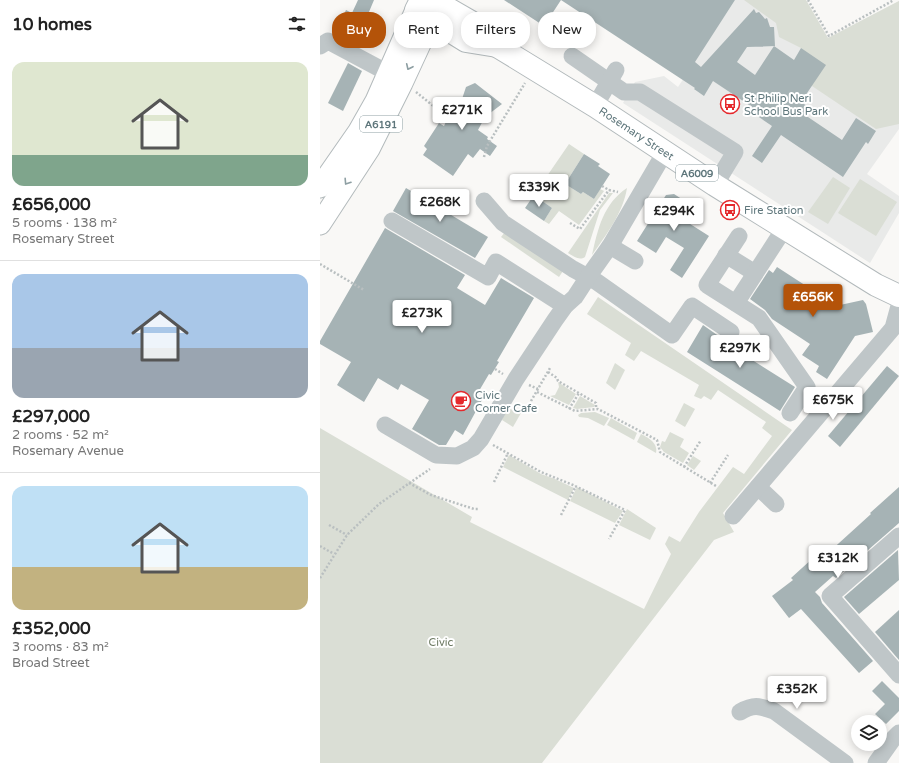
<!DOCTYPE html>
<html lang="en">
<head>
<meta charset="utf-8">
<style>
	:root { --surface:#fff; --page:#f6f6f6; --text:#222; --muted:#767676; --line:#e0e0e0; --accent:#b45309 }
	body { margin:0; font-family:"Varela Round",sans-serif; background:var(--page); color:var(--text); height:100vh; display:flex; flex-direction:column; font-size:15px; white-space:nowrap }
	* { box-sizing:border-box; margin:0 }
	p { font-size:13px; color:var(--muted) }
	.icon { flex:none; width:22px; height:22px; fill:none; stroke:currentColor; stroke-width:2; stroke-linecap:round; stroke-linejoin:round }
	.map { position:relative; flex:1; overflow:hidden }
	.details { display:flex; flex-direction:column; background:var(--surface); width:320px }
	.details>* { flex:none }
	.guide { position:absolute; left:12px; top:12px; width:380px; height:36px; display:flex; gap:8px }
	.buttons { position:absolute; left:531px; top:715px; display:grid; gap:8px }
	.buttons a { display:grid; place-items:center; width:36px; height:36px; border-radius:50%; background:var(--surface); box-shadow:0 2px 10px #0003; font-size:20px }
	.price { position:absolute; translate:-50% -34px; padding:0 9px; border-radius:4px; background:#fff; color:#222; font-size:13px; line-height:26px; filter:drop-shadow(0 1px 2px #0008) }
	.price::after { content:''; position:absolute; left:50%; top:24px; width:12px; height:9px; margin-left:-6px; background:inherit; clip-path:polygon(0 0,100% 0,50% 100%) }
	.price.current { background:var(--accent); color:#fff }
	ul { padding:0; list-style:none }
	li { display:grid; align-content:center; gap:8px; height:212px; padding:0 12px }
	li+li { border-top:1px solid var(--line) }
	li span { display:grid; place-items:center; height:124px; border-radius:12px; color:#555 }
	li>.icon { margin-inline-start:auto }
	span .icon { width:72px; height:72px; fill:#fffc; stroke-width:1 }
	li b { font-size:17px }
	h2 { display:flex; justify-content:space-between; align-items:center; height:48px; padding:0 12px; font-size:17px }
	.chip { padding:0 14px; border-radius:16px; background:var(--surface); box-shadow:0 2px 10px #0003; font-size:14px; line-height:36px }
	.chip.current { background:var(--accent); color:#fff }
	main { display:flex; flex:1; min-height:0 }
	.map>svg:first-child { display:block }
	.built { fill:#e9eae9 }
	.green { fill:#daded5 }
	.building { fill:#a6b3b5 }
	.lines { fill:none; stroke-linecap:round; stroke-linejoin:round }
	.major-casing { stroke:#b3babc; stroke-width:23 }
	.highway-casing { stroke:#b2b9bb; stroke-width:24 }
	.path { stroke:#b9bfc0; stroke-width:2.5; stroke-dasharray:2 2; stroke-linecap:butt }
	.minor { stroke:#bfc6c8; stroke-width:17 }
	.major { stroke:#fff; stroke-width:21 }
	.highway { stroke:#fff; stroke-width:22 }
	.oneway { stroke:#8e9fa3 }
	.labels { text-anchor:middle; stroke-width:4; stroke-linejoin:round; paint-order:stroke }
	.shield { fill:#fff; stroke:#8e9fa3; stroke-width:1 }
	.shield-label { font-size:10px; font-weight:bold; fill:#5e767b }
	.poi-label { font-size:11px; fill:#5e767b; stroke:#fff; text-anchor:start }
	.street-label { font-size:11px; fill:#5e767b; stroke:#fff }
	.park-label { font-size:11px; fill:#6c7962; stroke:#fff }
</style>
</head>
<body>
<main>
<section class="details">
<h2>10 homes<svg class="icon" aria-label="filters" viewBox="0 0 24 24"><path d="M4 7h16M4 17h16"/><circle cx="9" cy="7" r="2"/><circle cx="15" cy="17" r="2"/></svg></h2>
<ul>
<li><span style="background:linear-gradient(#dfe7d0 75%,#7fa58c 0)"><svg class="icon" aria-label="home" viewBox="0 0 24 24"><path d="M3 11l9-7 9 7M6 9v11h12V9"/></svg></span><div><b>£656,000</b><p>5 rooms · 138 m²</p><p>Rosemary Street</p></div></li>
<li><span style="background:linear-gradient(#a9c7e8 60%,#9aa5b1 0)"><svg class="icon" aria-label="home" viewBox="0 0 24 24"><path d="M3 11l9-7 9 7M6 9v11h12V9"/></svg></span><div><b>£297,000</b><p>2 rooms · 52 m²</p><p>Rosemary Avenue</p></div></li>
<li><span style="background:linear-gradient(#bfe0f5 65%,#c2b280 0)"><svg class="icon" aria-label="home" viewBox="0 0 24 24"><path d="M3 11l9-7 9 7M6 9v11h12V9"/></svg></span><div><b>£352,000</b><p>3 rooms · 83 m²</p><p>Broad Street</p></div></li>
</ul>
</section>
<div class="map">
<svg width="579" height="763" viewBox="0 0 579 763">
	<rect width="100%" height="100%" fill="#f9f8f6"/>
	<polygon class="built" points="415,0 486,0 508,38 579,1 579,129 547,174 579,196 579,213 550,263 303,103 315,82 344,76 358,87"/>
	<g class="green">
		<polygon points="424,0 486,0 508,38 579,1 579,124 556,129 492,86 481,48 459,37 456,23"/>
		<polygon points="249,144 264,154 245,184 261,194 263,192 274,199 280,189 284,191 259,225 239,211 229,224 224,221 232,208 214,195"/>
		<polygon points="513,177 530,188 508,224 488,212"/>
		<polygon points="540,179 577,202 556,236 518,213"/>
		<path d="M307 188C303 213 286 235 272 255 278 229 283 204 307 188Z"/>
		<path d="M289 193H293L280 210 265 257C259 261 253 256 248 253Z"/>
		<polygon points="185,232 243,271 239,277 181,237"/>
		<polygon points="278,297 472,430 403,513 414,532 394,540 222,763 0,763 0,428 152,517 150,522 324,609 351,554 345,544 349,536 360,542 379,512 413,467 424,474 452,436 442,428 446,422 398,390 391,400 384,396 381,399 374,396 379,385 321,351 314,361 305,355 311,343 267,314"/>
		<polygon points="295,363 305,370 295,390 286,383"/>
		<polygon points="238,382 256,394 249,405 230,396 235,395 239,387"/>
		<polygon points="260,396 275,405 274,407 257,409 253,408"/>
		<polygon points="364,403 375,409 365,427 355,421"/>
		<polygon points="190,409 201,413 193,427 182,420 185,412"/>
		<polygon points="275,412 289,418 284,426 268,418 259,417 258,415 261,413"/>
		<polygon points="291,418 317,433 314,440 287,425"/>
		<polygon points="350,432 364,439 360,447 369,453 363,463 344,452 340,447 342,441 345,442"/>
		<path d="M321 434C329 438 338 443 336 453L317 442Z"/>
		<polygon points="189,455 221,474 235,479 254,488 248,500 183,467"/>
		<polygon points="373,456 381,461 374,470 367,465"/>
		<polygon points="257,487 303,511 295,523 250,501"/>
		<polygon points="307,509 336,528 330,540 299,525"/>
	</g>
	<g class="building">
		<polygon points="38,0 54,0 46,19 47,20 36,45 15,34 26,10 32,13"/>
		<polygon points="184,0 415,0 375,62 381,67 434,9 436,13 439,12 445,19 447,18 450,27 454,27 455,46 427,47 417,62 435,75 454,46 474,60 481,48 506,65 481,102 490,108 485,115 522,140 536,118 556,131 548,144 546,142 523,177 461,135 442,163 432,156 452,126 430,111 432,107 393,81 384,96 374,89 375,88 241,0 224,26"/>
		<polygon points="28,63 42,71 23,111 8,103"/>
		<polygon points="155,83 182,104 165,117 158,130 168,137 167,139 177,146 170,156 160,149 153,158 148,154 133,176 103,155 107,149 104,146 119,123 124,126 133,106 137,107 138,102 141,102 146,87"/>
		<polygon points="264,154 280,164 278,166 290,174 274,199 263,192 261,194 245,184"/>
		<polygon points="86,188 168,237 155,258 73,211"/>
		<polygon points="354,194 371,205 373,212 367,222 389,236 362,278 350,270 364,248 346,237 336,253 317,241 346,195"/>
		<polygon points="214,195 232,208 224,221 205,208"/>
		<polygon points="65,228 145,275 137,288 165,305 181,278 214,298 177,361 179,362 171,375 169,374 156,396 162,400 143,435 135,430 126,445 119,445 92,429 109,400 81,384 78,390 58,378 44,402 17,385 31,362 0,344 0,341"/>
		<polygon points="457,267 514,304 515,302 520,305 543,300 546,304 553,332 535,336 507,379 496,372 499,366 482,355 490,344 452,319 445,310 430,299 449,270 453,273"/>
		<polygon points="383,325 400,337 399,339 475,387 460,411 367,352"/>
		<polygon points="567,366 579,376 520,447 508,436"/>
		<polygon points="579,487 579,523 516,578 513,576 495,592 500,597 502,603 553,661 539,673 481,609 469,618 452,596 473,580 471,578 493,558 497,563 551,514 550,513"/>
		<polygon points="578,550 579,580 539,614 524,597"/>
		<polygon points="579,610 579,660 555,632"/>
		<polygon points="562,681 579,698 579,711 566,724 555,714 565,704 552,691"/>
	</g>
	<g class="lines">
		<g class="major-casing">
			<g id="major">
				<polyline points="0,187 39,131 56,101 96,10"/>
				<polyline points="0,224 49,149 82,83 119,3"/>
			</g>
		</g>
		<g class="highway-casing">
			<g id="highway">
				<polyline points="101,0 96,10 146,41 177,46"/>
				<path id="s1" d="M113 0 151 22 177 46 275 106 395 185 556 285 579 296"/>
			</g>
		</g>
		<g class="path">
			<polyline points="488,0 509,36 574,0"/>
			<polyline points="96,92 128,118"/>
			<polyline points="164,157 167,146 205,83"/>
			<polyline points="282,186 289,190 298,192"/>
			<polyline points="250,223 260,229 289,190"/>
			<polyline points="0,264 44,290"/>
			<polyline points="175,369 183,374"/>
			<polyline points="228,372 237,378 238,381 276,403 276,409"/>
			<polyline points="209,385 218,389"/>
			<polyline points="217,392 255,411 278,409 337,440 340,452 396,486"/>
			<polyline points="211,401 230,368"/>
			<polyline points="249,409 259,393"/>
			<polyline points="173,445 221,472 253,485 305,510 289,539"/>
			<polyline points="364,467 381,440"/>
			<polyline points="174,482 188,453"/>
			<polyline points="89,483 111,495 154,509 159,509"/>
			<polyline points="390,483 408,455"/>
			<polyline points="241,515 256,486"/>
			<polyline points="9,525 27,535"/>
			<polyline points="0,546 14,554"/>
			<polyline points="0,578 27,535 59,504 110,469"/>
		</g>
		<g class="minor">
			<polyline points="0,46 8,41 68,73"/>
			<polyline points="252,56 304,92 320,92 415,152 395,185"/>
			<polyline points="275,106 296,70"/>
			<polyline points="164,201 183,223 253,269 277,282 352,335 372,306 411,332"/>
			<polyline points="72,221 168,277 176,262 245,306"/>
			<polyline points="419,236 387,285 439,318 487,387 470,413"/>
			<polyline points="290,246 315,261"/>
			<polyline points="406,255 435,273"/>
			<polyline points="416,303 464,229"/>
			<polyline points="65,425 116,455 137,456 153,448 161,439 196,379 235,320 245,306 255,297 268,277 290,246 345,152"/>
			<polyline points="438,487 456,504"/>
			<polyline points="413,516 573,328 579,306"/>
			<polyline points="579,536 510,596 579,675"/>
			<path d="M420 712C434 704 439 706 454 711L525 763"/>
			<polyline points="556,763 573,739 579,733"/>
		</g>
		<use href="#major" class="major"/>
		<use href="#highway" class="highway"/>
	</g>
	<defs><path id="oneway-chevron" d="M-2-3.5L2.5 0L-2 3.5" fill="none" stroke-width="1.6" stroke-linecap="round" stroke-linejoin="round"/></defs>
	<g class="oneway">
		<use href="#oneway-chevron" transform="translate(89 67) rotate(115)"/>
		<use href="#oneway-chevron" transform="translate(27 182) rotate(123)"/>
	</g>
	<defs>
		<g id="bus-ring" transform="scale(1)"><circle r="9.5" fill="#fff" stroke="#e5292d" stroke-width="1.5"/><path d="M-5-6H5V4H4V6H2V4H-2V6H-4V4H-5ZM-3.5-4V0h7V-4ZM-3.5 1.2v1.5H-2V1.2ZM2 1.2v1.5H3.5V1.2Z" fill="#e5292d"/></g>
		<g id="cafe-ring" transform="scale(1)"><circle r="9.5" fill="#fff" stroke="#e5292d" stroke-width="1.5"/><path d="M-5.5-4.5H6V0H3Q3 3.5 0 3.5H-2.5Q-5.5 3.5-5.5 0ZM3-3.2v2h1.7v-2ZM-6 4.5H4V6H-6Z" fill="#e5292d"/></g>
	</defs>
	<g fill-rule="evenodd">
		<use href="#bus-ring" x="410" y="104"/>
		<use href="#bus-ring" x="410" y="210"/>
		<use href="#cafe-ring" x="141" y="401"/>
	</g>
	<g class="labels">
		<g class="shield">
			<rect x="40" y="116" width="42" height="16" rx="3"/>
			<rect x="356" y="165" width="42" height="16" rx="3"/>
		</g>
		<g class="shield-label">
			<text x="61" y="128">A6191</text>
			<text x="377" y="177">A6009</text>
		</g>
		<g class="poi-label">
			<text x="424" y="102">St Philip Neri<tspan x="424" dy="13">School Bus Park</tspan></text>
			<text x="424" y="214">Fire Station</text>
			<text x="155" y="399">Civic<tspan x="155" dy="13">Corner Cafe</tspan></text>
		</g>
		<g class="street-label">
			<text dy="4" stroke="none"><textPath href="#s1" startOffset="244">Rosemary Street</textPath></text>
		</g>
		<g class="park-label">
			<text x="121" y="646">Civic</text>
		</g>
	</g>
</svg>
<div class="buttons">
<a><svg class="icon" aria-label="layers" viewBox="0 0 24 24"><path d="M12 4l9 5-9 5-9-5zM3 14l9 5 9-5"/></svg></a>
</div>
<b class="price" style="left:142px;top:131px">£271K</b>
<b class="price" style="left:219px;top:208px">£339K</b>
<b class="price" style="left:120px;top:223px">£268K</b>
<b class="price" style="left:354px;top:232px">£294K</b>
<b class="price current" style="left:493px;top:318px">£656K</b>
<b class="price" style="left:102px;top:334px">£273K</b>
<b class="price" style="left:420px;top:369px">£297K</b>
<b class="price" style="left:513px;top:421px">£675K</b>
<b class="price" style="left:518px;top:579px">£312K</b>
<b class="price" style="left:477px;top:710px">£352K</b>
<div class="guide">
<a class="chip current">Buy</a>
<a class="chip">Rent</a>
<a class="chip">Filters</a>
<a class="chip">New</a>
</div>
</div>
</main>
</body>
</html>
